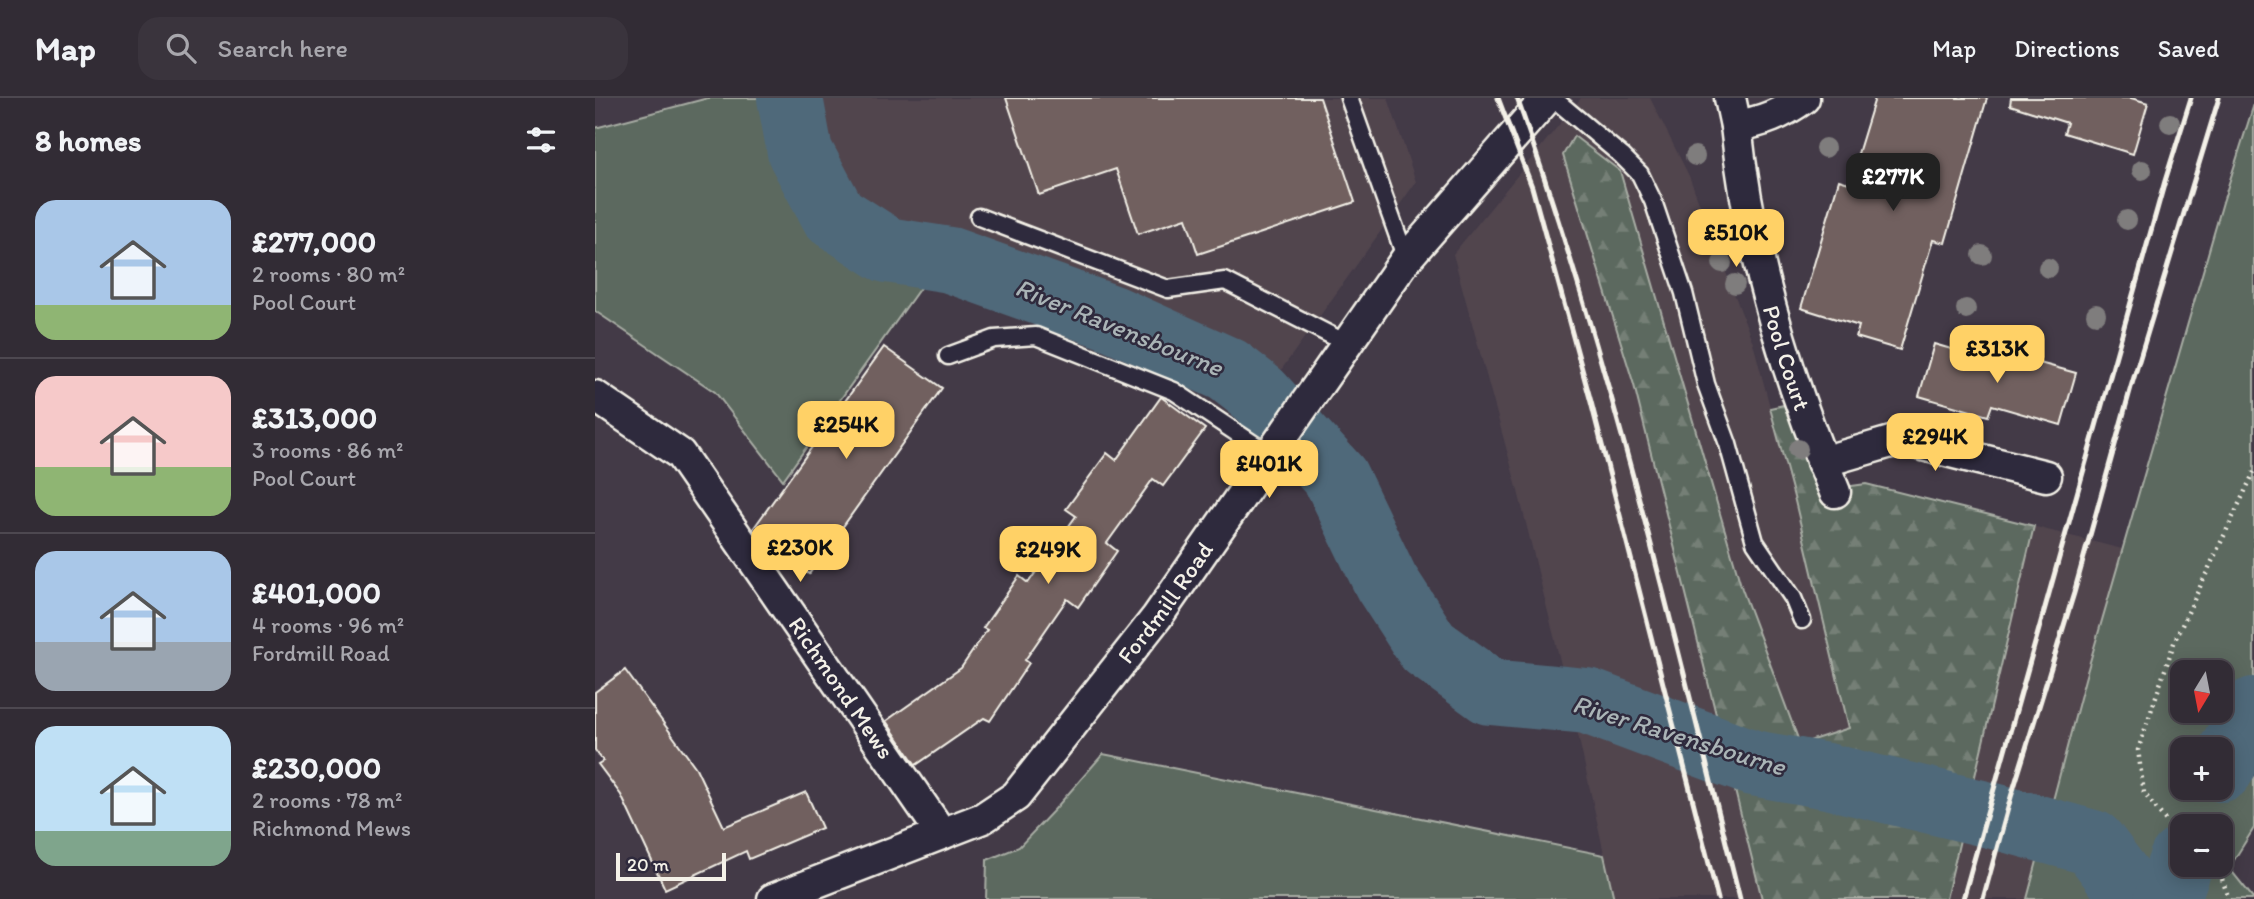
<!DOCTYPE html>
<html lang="en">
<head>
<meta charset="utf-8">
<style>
	:root { --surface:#322c35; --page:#3a343d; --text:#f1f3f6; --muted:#a8a7ad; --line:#4d4850; --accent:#ffd166 }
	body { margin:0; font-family:Itim,sans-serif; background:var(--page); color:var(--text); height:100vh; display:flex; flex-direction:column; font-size:26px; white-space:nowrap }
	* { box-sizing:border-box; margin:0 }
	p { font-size:23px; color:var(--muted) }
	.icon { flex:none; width:38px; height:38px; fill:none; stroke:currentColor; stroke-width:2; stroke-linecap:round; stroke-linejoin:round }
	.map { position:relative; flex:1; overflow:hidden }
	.details { display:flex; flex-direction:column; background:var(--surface); width:595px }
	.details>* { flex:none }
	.needle { width:46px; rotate:190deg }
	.controls { position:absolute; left:1575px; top:562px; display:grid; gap:14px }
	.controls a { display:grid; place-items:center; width:63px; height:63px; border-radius:14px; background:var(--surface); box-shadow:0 4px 18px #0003,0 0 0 2px var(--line); font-size:35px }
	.scale { position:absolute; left:21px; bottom:18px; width:110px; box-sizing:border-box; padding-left:7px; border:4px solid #f4f1e8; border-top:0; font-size:19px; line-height:24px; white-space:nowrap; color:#f4f1e8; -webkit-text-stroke:5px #2f2a3d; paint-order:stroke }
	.price { position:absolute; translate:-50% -60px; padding:0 16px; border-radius:14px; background:var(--accent); color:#111; font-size:23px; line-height:46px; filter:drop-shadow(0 2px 4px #0008) }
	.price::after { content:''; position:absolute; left:50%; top:42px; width:21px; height:16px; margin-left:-10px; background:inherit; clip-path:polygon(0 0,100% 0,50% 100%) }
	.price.on { background:#222; color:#fff }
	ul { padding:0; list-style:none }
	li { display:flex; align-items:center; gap:21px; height:175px; padding:0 35px }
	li+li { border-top:2px solid var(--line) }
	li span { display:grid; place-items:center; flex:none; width:196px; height:140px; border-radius:21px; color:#555 }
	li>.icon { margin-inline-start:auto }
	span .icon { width:84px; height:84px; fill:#fffc; stroke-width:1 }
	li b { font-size:30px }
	h2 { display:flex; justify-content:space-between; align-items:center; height:84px; padding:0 35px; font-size:30px }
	header { display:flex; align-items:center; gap:42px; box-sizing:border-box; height:98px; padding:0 35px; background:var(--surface); border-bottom:2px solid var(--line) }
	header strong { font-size:33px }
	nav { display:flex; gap:38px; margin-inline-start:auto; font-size:24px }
	.search { width:490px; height:63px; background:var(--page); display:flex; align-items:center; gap:18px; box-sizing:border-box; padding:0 24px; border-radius:21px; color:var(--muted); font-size:26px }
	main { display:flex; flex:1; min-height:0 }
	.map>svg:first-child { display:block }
	.built { fill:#51454e }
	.green { fill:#5c695f; stroke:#a8ada4; stroke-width:2; fill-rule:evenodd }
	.forest { fill:url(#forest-firs); stroke:#a8ada4; stroke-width:2 }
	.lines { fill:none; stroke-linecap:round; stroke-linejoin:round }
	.river { stroke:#50697a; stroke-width:66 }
	.building { fill:#71605e; stroke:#f4f1e8; stroke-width:2 }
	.lane-casing { stroke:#f4f1e8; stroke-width:21 }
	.street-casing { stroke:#f4f1e8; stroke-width:35 }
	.path { stroke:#f4f1e8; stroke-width:4.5; stroke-dasharray:2 5; stroke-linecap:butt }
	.lane { stroke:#2f2a3d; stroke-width:16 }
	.street { stroke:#2f2a3d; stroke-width:30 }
	.rail { stroke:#f4f1e8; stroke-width:5 }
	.tree { fill:#7f7d7d }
	.labels { text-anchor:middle; stroke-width:5; stroke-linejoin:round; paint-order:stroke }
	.street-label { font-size:24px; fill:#f4f1e8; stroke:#2f2a3d }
	.water-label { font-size:26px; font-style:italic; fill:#aab4b6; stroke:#2f2a3d }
</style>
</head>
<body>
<header>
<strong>Map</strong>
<div class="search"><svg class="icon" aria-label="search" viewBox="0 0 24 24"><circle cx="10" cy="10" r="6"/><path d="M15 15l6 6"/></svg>Search here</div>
<nav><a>Map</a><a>Directions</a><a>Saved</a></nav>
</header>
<main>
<section class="details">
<h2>8 homes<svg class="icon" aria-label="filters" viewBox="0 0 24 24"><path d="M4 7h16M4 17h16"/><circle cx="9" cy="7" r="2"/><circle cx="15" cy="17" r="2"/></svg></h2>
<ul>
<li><span style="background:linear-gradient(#a9c7e8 75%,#8fb573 0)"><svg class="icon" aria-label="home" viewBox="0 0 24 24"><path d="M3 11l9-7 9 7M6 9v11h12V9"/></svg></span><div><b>£277,000</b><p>2 rooms · 80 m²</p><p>Pool Court</p></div></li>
<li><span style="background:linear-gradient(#f6c9c9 65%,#8fb573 0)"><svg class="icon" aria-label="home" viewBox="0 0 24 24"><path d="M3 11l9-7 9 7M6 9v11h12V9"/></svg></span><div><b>£313,000</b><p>3 rooms · 86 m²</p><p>Pool Court</p></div></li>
<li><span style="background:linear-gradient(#a9c7e8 65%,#9aa5b1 0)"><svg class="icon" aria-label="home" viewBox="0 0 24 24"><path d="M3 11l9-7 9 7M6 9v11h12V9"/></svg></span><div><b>£401,000</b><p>4 rooms · 96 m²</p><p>Fordmill Road</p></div></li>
<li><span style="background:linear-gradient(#bfe0f5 75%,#7fa58c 0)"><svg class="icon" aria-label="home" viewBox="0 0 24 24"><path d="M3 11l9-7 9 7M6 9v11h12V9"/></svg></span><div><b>£230,000</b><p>2 rooms · 78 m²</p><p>Richmond Mews</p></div></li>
</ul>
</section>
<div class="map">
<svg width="1659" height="801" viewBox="0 0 1659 801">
	<defs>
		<pattern id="forest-firs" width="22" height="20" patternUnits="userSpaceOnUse" patternTransform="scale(1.75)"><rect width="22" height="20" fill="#5c695f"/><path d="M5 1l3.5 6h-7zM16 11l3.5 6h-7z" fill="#747f76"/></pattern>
	</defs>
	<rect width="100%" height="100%" fill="#433a47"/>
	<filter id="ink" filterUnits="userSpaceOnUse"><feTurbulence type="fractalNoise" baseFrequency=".0143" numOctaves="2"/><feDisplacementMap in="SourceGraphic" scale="14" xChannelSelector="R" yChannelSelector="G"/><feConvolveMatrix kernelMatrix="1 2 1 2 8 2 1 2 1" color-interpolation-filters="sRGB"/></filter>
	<g filter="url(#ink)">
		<g class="built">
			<polygon points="206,0 793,0 821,84 671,293 637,264 368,155 320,148 272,125 238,90 218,56 207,21"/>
			<polygon points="986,0 1055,0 1094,78 1158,245 1200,403 1235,392 1271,386 1527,451 1432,801 1019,801 980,623 923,393 858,156"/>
		</g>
		<g class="green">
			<path d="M113 0H180C182 23 184 53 195 74 223 128 277 163 334 177L188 382 120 294 0 213V30Z"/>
			<path d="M1659 6V730L1634 770 1659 801H1432L1490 581 1628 104ZM1626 574V612H1587V574ZM1626 651V690H1587V651ZM1626 728V766H1587V728Z"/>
			<polygon points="508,656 1009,757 1019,801 391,801 392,762 424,749 460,711"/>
		</g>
		<polygon class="forest" points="979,38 1025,73 1147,491 1205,646 1254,630 1200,403 1175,310 1189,307 1235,391 1271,386 1439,428 1351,801 1167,801 1039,287 968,57"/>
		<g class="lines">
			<g class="river">
				<polyline points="195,0 205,54 239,118 292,152 355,162 517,220 633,272 665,297 741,380 791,484 833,549 895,594 992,603 1158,665 1232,678 1399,718 1498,745 1540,801"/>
				<polyline points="1626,671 1659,612"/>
				<polyline points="1572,801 1587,761"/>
			</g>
		</g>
		<g class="building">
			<polygon points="411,0 725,0 760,104 603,156 591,120 543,136 521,71 444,97"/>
			<polygon points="1280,0 1392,0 1350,145 1338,142 1305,252 1261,239 1264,228 1206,210 1244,82 1254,85"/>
			<polygon points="1416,0 1536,0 1553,5 1538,56 1469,35 1472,25 1415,7"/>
			<polygon points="1339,246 1408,266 1412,256 1481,275 1466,327 1397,307 1393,318 1324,298"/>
			<polygon points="289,249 347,290 214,476 165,442 158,431"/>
			<polygon points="566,299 610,331 568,388 558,381 512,445 522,453 483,509 472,501 430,562 434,565 395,623 389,620 321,667 291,623 366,570 392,532 388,530 424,478 433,485 481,418 471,411 512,355 521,362"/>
			<polygon points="30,572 101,670 129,729 211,694 227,730 154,761 151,753 70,791 26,697 3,666 8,663 0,652 0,594"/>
		</g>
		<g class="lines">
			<g class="lane-casing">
				<g id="lane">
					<polyline points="754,0 811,161"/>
					<polyline points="958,0 1027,58 1045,76 1058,103 1089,195 1111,286 1133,346 1160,444 1198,500 1207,522"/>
					<polyline points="384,119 573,191 630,183 751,245"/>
					<polyline points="353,258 399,241 441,238 579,293 675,357"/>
				</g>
			</g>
			<g class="street-casing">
				<g id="street">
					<polyline points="1135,0 1141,28"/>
					<path id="s1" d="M1209 0C1187 16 1167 24 1141 28 1154 153 1191 277 1240 394"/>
					<path id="s2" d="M0 298 85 356 347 736"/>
					<polyline points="1227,364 1296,344 1316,344 1451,378"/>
					<path id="s3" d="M178 801 388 720 421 698 562 519 811 161 952 0"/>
				</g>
			</g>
			<g class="path">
				<polyline points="1579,733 1549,695 1543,652 1580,542 1659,374"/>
				<polyline points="1627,781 1634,801"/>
			</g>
			<use href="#lane" class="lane"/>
			<use href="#street" class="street"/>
			<g class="rail">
				<polyline points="903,0 937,89 996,304 1123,801"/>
				<path d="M922 0C1015 262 1078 532 1145 801"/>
				<polyline points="1368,801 1570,83 1596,0"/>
				<polyline points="1388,801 1416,699 1479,495 1536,289 1624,0"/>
			</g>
		</g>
		<g class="tree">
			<circle cx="1575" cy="25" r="10"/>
			<circle cx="1230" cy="50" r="10"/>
			<circle cx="1100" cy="58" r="10"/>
			<circle cx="1547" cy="72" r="10"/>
			<circle cx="1132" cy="120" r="10"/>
			<circle cx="1532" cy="122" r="10"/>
			<circle cx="1387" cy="157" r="10"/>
			<circle cx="1127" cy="165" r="10"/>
			<circle cx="1453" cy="170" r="10"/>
			<circle cx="1140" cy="186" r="10"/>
			<circle cx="1371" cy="211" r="10"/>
			<circle cx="1501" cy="216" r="10"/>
			<circle cx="1203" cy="351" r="10"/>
		</g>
	</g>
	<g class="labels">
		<g class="street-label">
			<text dy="8" stroke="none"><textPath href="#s1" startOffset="312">Pool Court</textPath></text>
			<text dy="8" stroke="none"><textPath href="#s3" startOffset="509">Fordmill Road</textPath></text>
			<text dy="8" stroke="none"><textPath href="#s2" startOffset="387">Richmond Mews</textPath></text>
		</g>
		<g class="water-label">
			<text transform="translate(524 229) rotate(22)" y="9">River Ravensbourne</text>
			<text transform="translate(1084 637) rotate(17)" y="9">River Ravensbourne</text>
		</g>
	</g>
</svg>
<div class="controls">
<a><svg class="needle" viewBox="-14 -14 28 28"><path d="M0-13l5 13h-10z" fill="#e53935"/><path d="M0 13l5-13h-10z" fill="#a8a7ad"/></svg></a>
<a>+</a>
<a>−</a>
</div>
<div class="scale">20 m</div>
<b class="price on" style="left:1298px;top:115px">£277K</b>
<b class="price" style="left:1141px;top:171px">£510K</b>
<b class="price" style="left:1402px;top:287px">£313K</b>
<b class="price" style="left:251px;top:363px">£254K</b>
<b class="price" style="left:1340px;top:375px">£294K</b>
<b class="price" style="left:674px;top:402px">£401K</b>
<b class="price" style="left:205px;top:486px">£230K</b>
<b class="price" style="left:453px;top:488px">£249K</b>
</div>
</main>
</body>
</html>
